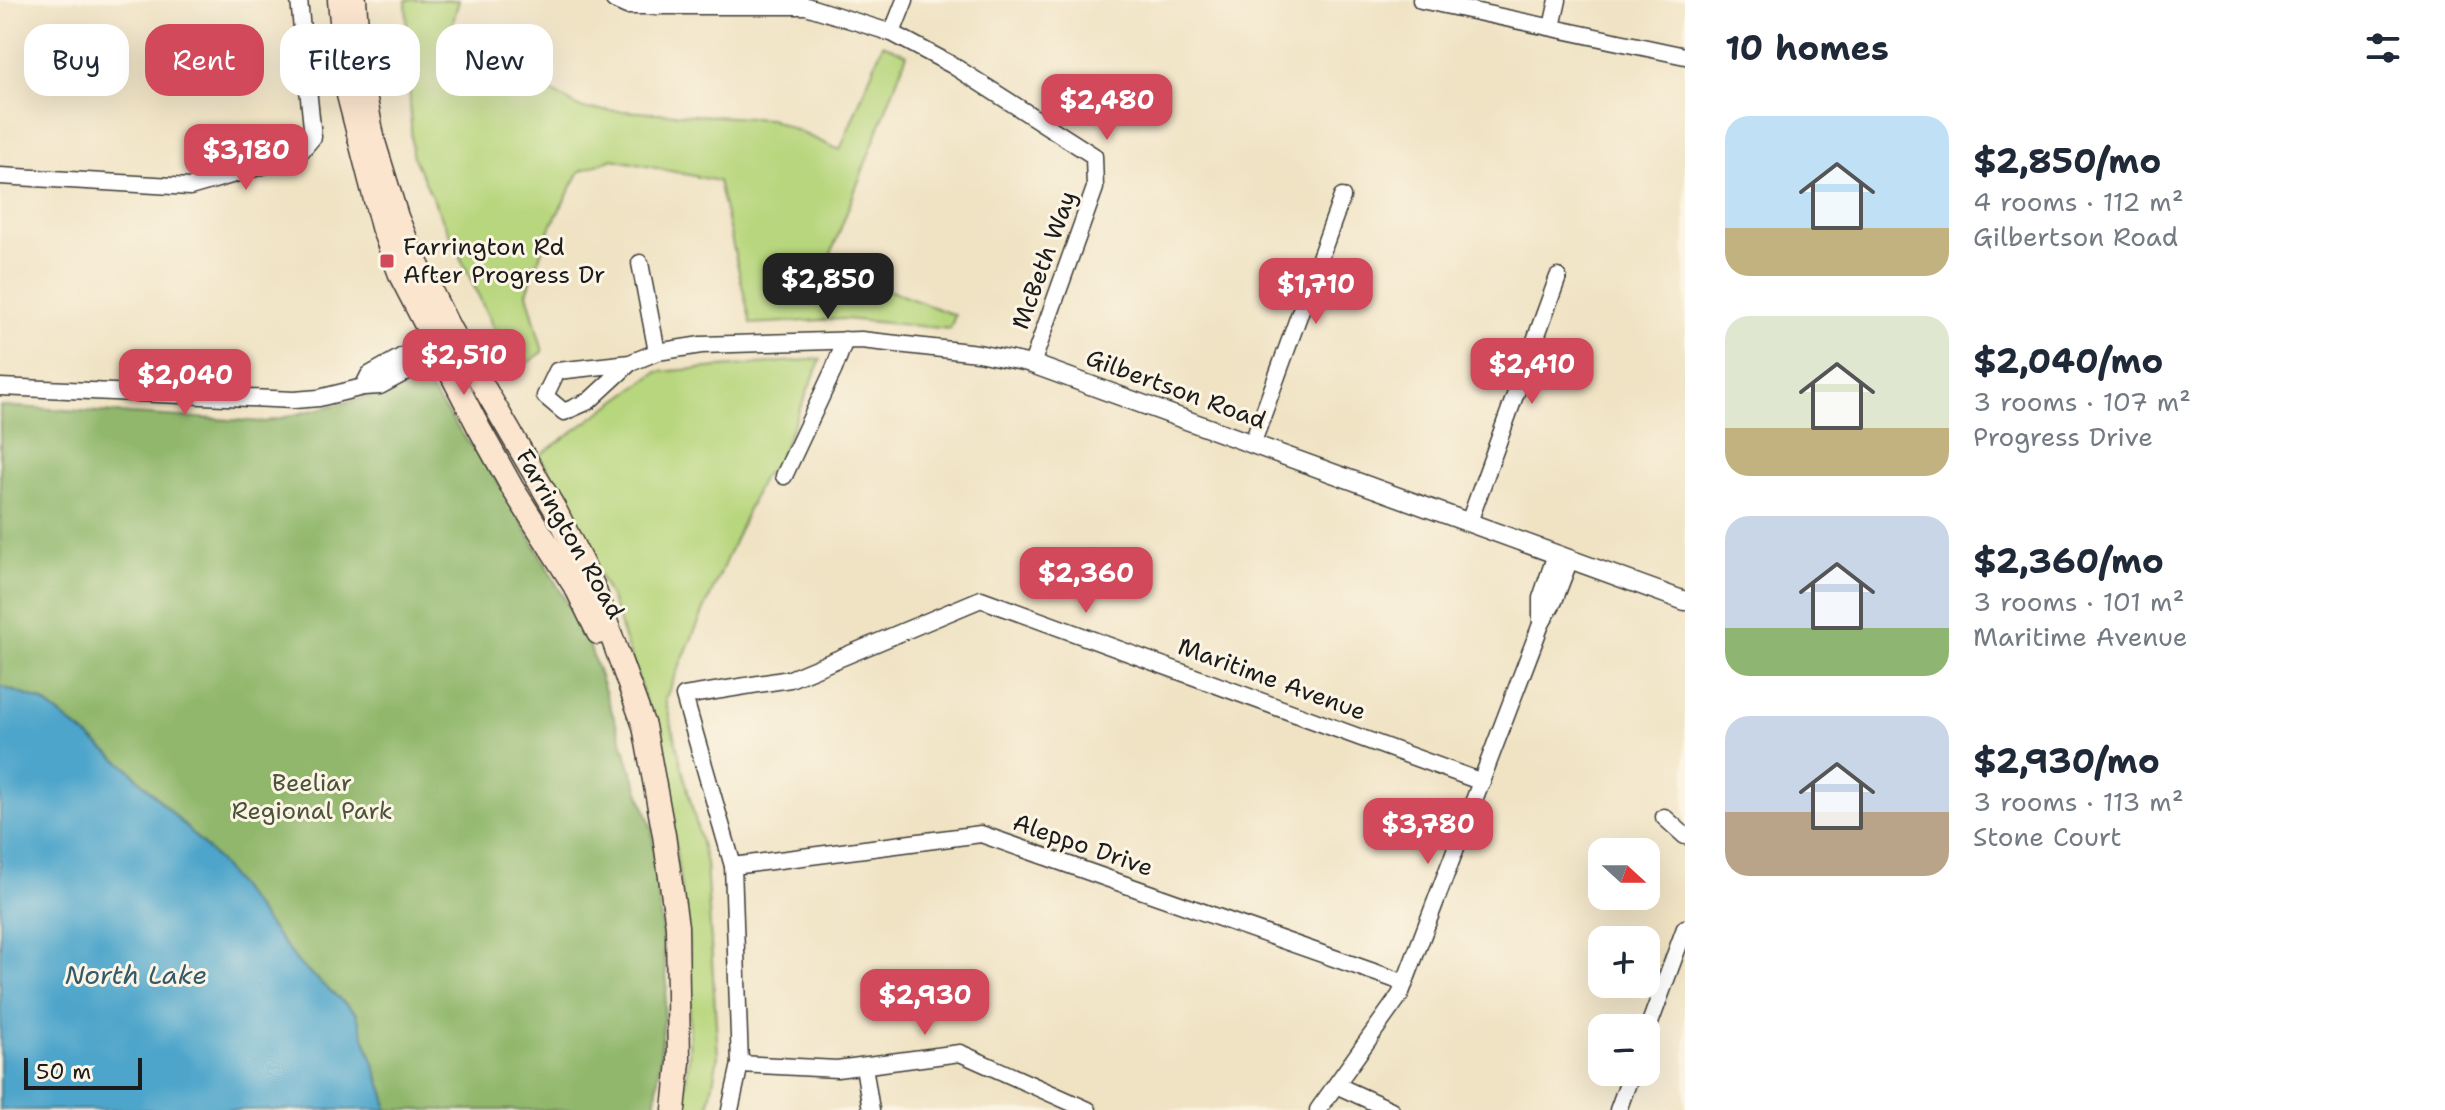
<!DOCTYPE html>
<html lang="en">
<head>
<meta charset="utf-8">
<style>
	:root { --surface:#fff; --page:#f2f2f3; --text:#1f2937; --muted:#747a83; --accent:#d1495b }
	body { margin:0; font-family:"Shantell Sans",sans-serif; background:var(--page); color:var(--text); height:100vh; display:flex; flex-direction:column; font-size:30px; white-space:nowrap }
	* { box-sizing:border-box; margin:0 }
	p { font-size:26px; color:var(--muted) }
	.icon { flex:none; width:44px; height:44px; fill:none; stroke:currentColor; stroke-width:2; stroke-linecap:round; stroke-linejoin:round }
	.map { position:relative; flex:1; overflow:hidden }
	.details { display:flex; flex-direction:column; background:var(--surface); width:760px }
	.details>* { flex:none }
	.guide { position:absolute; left:24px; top:24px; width:760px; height:72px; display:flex; gap:16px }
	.needle { width:52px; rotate:111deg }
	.fabs { position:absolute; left:1588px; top:838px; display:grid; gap:16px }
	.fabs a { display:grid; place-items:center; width:72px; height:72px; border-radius:16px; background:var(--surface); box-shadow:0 8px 32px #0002; font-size:40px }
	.scale { position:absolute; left:24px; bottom:20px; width:118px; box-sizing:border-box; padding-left:8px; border:4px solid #1c1c1c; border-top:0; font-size:22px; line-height:28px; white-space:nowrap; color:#1c1c1c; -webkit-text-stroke:6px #fcf5e5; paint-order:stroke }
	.price { position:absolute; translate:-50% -68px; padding:0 18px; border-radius:16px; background:var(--accent); color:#fff; font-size:26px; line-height:52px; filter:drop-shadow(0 2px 4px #0008) }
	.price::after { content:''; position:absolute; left:50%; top:48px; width:24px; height:18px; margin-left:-12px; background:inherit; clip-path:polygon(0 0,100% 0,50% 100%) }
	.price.current { background:#222; color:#fff }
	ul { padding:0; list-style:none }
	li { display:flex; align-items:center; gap:24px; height:200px; padding:0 40px }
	li span { display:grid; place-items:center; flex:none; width:224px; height:160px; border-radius:24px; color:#555 }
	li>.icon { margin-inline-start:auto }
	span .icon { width:96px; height:96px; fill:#fffc; stroke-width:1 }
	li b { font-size:34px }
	h2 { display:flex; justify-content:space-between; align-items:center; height:96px; padding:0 40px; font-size:34px }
	.chip { padding:0 28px; border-radius:24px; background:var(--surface); box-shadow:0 8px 32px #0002; font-size:28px; line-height:72px }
	.chip.current { background:var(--accent); color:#fff }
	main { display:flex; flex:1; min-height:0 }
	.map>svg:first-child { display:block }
	.green { fill:#b7d67d; stroke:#6a794c; stroke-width:2 }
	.forest { fill:#91b76c; stroke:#566a44; stroke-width:2 }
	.water { fill:#4ea5cb; stroke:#356074; stroke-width:2 }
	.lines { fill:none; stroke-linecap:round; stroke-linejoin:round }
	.minor-casing { stroke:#3c3a35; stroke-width:19 }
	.tertiary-casing { stroke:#3c3a35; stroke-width:21 }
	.secondary-casing { stroke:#3c3a35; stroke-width:25 }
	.minor { stroke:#fff; stroke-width:16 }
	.tertiary { stroke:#fff; stroke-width:18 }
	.secondary { stroke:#fce5cf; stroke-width:22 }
	.poi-dot { fill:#d1495b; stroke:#fcf5e5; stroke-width:3 }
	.labels { text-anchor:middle; stroke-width:6; stroke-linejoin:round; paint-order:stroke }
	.poi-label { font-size:24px; fill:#1c1c1c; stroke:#fcf5e5; text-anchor:start }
	.street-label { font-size:24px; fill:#1c1c1c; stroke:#fcf5e5 }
	.park-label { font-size:24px; fill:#4a5439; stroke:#fcf5e5 }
	.water-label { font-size:26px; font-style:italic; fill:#325a6b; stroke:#fcf5e5 }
</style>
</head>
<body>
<main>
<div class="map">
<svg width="1685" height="1110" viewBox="0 0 1685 1110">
	<rect width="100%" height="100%" fill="#fcf5e5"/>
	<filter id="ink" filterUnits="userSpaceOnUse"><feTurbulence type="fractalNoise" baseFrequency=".0125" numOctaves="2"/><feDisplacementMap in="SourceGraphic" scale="16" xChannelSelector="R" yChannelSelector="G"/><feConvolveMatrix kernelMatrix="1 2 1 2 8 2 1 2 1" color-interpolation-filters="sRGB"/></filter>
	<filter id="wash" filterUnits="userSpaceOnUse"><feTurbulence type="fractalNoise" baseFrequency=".006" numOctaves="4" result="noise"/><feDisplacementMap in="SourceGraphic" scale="32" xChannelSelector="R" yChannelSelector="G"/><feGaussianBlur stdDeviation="1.8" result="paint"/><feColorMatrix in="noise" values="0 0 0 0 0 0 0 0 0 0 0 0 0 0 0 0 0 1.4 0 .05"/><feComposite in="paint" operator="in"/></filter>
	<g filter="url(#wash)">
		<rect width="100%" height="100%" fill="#f0e3c4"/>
		<g class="green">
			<polygon points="406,0 459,0 447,44 529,79 583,109 770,119 840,150 883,44 907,54 826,267 955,315 950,329 844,319 751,324 718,181 613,159 580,171 549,230 527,293 543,352 514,372 412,154"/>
			<polygon points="821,359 778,461 762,478 665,699 706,863 718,1056 708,1110 682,1110 689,1057 690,958 663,753 611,599 540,455 657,372"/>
		</g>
		<polygon class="forest" points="425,383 505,492 587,639 652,829 667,984 655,1110 387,1110 385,1096 356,1013 301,966 215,857 128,768 42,701 0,686 0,406 265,422"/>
		<polygon class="water" points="0,686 42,701 128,768 215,857 301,966 356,1013 385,1096 387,1110 0,1110"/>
	</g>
	<g filter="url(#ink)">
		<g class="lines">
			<g class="minor-casing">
				<g id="minor">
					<polyline points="614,0 627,6 806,6 892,33"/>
					<polyline points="1421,0 1685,56"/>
					<polyline points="1552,27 1558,0"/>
					<polyline points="0,176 190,187 297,156 313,137 299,0"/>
					<polyline points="640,263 657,352"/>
					<polyline points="630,363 589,401 564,412 545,396 557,371 630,363 657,352 701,345 861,340 978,353 1032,364 1095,188 1094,156 952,65 892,33 905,0"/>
					<polyline points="0,387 294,400 319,398 363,387 380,386 447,350"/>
					<polyline points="363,387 369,375 440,335"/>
					<polyline points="1253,442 1342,197"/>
					<polyline points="784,476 834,369 845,340"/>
					<polyline points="1469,522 1558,277"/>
					<polyline points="1541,623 1541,598 1556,554"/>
					<polyline points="1664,817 1685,836"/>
					<polyline points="733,866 981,834 1405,983"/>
					<polyline points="1646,1034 1685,928"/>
					<polyline points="740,1064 837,1069 960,1053 1088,1110"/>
					<polyline points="864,1066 871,1110"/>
					<polyline points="1336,1085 1391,1110"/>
					<polyline points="730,1110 740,1064 733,866 684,696 790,679 981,599 1482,782"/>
					<polyline points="1318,1110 1400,995 1541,624 1554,601 1570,559"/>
					<polyline points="1618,1110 1632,1072"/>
				</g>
			</g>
			<g class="tertiary-casing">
				<polyline id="tertiary" points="1032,364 1685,601"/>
			</g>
			<g class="secondary-casing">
				<g id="secondary">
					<polyline points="339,0 348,95 382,227 401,277 479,428 513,489 577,590 598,633"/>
					<polyline points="355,0 360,68 374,142 397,217 412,253 450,329 556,511 593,585 644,726 664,835 677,926 679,1062 674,1110"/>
				</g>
			</g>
			<use href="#minor" class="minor"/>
			<use href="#tertiary" class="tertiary"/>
			<use href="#secondary" class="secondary"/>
		</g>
	</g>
	<rect class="poi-dot" x="379" y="253" width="16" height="16" rx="4"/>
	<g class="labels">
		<g class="poi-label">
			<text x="403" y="255">Farrington Rd<tspan x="403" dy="28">After Progress Dr</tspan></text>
		</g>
		<g class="street-label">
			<text transform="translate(1044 260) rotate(-70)" y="8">McBeth Way</text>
			<text transform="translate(1176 389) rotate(20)" y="8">Gilbertson Road</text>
			<text transform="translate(570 534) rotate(60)" y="8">Farrington Road</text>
			<text transform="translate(1272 679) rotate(20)" y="8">Maritime Avenue</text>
			<text transform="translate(1083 845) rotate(19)" y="8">Aleppo Drive</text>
		</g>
		<g class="park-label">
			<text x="312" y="791">Beeliar<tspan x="312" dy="28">Regional Park</tspan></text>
		</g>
		<g class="water-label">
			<text x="136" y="984">North Lake</text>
		</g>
	</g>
</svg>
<div class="fabs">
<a><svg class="needle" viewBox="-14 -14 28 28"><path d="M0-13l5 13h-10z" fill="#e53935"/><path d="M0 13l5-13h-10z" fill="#747a83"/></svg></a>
<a>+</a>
<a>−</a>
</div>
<div class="scale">50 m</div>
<b class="price" style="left:1107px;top:142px">$2,480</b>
<b class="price" style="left:246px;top:192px">$3,180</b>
<b class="price current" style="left:828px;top:321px">$2,850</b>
<b class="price" style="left:1316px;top:326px">$1,710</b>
<b class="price" style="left:464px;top:397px">$2,510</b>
<b class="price" style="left:1532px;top:406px">$2,410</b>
<b class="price" style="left:185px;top:417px">$2,040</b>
<b class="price" style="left:1086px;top:615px">$2,360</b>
<b class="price" style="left:1428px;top:866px">$3,780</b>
<b class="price" style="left:925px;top:1037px">$2,930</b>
<div class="guide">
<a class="chip">Buy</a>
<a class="chip current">Rent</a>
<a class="chip">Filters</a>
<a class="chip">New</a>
</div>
</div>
<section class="details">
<h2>10 homes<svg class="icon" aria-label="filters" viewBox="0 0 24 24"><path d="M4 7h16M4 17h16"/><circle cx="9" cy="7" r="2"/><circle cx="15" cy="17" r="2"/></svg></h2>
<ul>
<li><span style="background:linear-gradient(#bfe0f5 70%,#c2b280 0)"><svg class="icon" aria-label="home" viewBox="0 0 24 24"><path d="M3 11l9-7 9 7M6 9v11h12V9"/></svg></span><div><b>$2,850/mo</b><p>4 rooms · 112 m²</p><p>Gilbertson Road</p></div></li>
<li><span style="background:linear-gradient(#dfe7d0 70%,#c2b280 0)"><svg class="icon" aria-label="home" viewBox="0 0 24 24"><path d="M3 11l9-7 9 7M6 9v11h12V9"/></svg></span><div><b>$2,040/mo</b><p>3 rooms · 107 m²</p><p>Progress Drive</p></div></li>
<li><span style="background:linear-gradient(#c9d6e8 70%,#8fb573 0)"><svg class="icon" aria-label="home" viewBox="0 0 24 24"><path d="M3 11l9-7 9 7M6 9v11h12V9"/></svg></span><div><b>$2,360/mo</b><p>3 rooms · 101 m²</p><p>Maritime Avenue</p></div></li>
<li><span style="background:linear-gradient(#c9d6e8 60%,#b9a48a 0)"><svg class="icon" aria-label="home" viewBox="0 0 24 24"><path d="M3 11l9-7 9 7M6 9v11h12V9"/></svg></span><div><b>$2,930/mo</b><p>3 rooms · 113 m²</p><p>Stone Court</p></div></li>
</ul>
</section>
</main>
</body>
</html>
